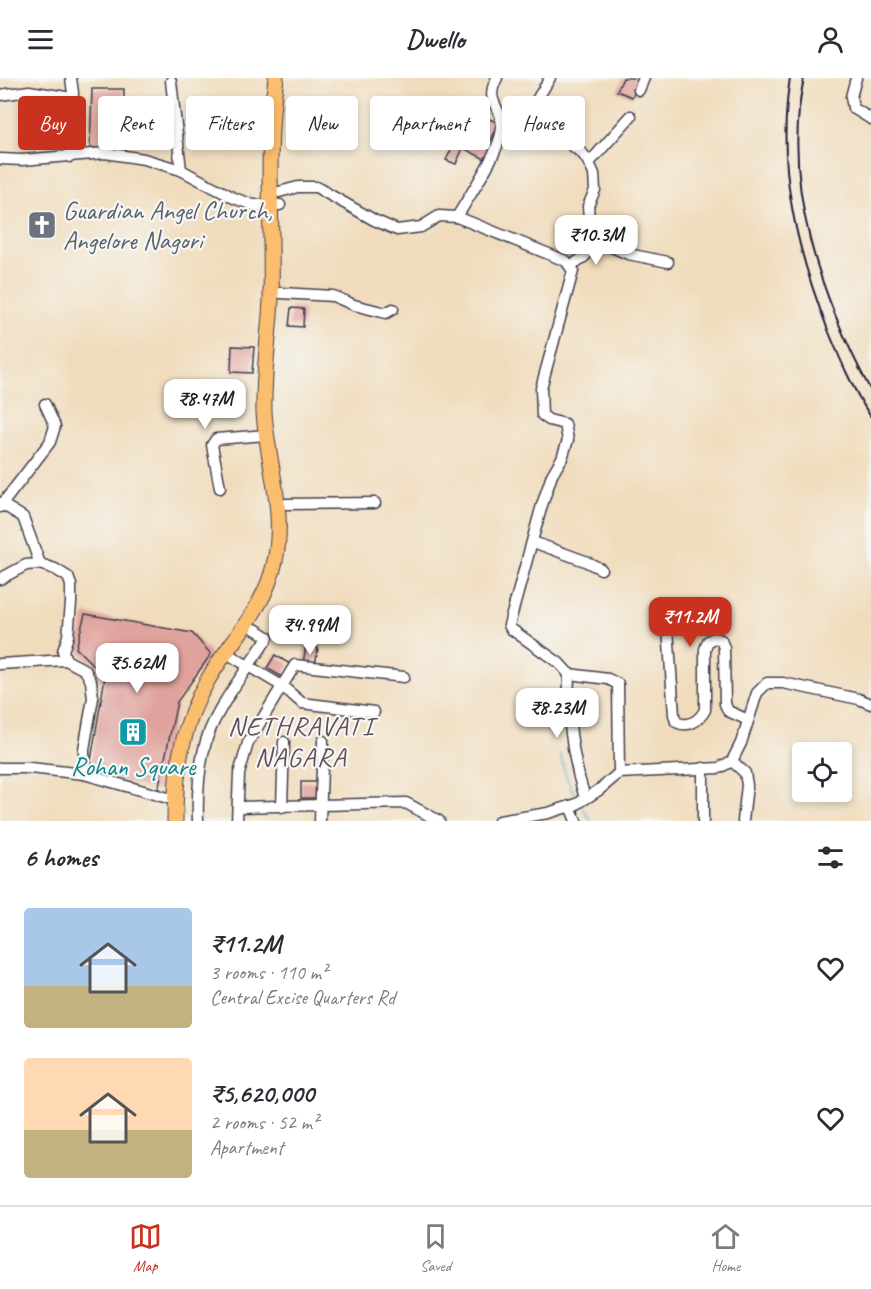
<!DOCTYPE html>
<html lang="en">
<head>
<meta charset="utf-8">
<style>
	:root { --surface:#fff; --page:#f2f2f3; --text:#2b2b33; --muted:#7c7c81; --line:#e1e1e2; --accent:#c8321e }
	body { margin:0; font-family:Caveat,sans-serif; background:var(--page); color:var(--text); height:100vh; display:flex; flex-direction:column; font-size:22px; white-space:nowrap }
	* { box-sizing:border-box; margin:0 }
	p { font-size:20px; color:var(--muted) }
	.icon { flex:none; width:33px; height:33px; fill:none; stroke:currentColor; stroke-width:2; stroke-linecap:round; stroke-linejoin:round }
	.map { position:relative; height:743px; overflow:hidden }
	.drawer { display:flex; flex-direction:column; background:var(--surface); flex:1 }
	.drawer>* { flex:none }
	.guide { position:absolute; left:18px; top:18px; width:836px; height:54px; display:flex; gap:12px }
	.tools { position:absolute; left:792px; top:664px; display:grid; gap:12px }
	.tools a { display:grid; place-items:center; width:60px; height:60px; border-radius:6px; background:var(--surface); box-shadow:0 3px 9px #0003; font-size:30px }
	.price { position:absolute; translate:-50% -51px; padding:0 14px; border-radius:12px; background:#fff; color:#222; font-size:20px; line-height:39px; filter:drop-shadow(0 2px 3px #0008) }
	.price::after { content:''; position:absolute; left:50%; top:36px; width:18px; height:14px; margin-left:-9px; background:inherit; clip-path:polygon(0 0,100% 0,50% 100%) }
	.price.on { background:var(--accent); color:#fff }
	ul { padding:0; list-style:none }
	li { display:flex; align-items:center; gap:18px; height:150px; padding:0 24px }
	li span { display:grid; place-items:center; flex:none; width:168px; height:120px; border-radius:6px; color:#555 }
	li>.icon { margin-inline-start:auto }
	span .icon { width:72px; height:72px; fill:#fffc; stroke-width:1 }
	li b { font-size:26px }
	h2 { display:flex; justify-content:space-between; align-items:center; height:72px; padding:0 24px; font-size:26px }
	.chip { padding:0 21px; border-radius:6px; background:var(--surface); box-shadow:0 3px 9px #0003; font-size:21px; line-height:54px }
	.chip.on { background:var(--accent); color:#fff }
	header { display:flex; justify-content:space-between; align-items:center; height:78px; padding:0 24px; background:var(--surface); font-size:27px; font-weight:800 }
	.menu { display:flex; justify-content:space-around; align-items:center; height:84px; border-top:2px solid var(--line); background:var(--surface); font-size:16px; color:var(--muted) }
	.menu a { display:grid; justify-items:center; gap:3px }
	.menu .on { color:var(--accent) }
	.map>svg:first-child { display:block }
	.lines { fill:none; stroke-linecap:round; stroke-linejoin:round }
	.stream { stroke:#42aac2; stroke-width:2 }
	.building { fill:#e0a29c }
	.minor-casing { stroke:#413e4e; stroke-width:13 }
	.highway-casing { stroke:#413e4e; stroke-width:17 }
	.minor { stroke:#fff; stroke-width:10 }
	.highway { stroke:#fbbd6e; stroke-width:15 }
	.rail { stroke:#22223b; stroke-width:2 }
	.labels { text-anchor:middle; stroke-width:4.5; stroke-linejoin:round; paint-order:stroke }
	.worship-label { font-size:26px; fill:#5b616d; stroke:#f6f6f2; text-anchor:start }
	.culture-label { font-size:26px; fill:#0d838f; stroke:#f6f6f2 }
	.neighbourhood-label { font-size:27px; letter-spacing:1.5px; fill:#644f5d; stroke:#f6f6f2 }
</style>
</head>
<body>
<header><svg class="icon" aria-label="menu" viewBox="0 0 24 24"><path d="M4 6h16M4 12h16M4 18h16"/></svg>Dwello<svg class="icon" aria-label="person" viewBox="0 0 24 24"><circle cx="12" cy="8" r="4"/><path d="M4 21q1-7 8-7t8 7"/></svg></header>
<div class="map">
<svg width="871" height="743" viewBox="0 0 871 743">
	<rect width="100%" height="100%" fill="#f6f6f2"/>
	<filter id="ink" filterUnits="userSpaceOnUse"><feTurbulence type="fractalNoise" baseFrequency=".0167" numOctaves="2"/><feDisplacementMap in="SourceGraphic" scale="12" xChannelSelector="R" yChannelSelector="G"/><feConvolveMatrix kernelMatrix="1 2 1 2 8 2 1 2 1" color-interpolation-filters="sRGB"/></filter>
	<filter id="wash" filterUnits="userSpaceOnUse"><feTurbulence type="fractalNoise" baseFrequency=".008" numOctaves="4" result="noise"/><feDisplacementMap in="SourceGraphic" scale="24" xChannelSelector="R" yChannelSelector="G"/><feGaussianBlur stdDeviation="1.35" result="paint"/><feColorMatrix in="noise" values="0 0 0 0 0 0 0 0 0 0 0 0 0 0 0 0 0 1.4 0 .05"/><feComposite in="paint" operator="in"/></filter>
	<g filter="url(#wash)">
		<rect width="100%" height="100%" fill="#f0dcbc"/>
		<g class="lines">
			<g class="stream">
				<polyline points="560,677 567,701 576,719"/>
				<polyline points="583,730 591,743"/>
			</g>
		</g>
		<g id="blocks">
			<g class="building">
				<polygon points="623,0 633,0 639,4 632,19 617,13"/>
				<polygon points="92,11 124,11 123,71 90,70"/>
				<polygon points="482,38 499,45 491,62 478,56 480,51 477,50"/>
				<polygon points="469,58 491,69 485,81 463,70 456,86 446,82 456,62 465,67"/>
				<polygon points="291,230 304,231 303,249 289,248"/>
				<polygon points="232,268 254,269 252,295 231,294"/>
				<polygon points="85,536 192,555 211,576 177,624 158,713 89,694 105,599 76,570"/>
				<polygon points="306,568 318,570 315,587 303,585"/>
				<polygon points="275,577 290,586 282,599 267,590"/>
				<polygon points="301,704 318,704 319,720 301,720"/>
			</g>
		</g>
	</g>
	<g filter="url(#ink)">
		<use href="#blocks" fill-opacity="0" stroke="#413e4e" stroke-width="1.5"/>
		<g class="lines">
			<g class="minor-casing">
				<g id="minor">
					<polyline points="550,0 535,25 532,34 535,39 583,76 589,85"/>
					<polyline points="856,0 851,19 853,30 871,41"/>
					<polyline points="171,3 181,92"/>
					<polyline points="639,12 644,0"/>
					<polyline points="0,17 29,13 66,19"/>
					<polyline points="631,38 589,85 594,96 595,112 588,128 589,141 598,163 628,176 668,184"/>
					<polyline points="70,79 73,15 71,0"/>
					<polyline points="0,81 22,82 105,75 144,81 181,92 234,120 253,127 280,127"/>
					<polyline points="279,114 298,109 316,109 374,142 397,152 421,149 439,138 457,139 566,183 573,193 541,310 542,337 549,342 565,346 568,362 562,380 552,397 542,427 509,547 511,551 559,585 569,596 608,601 618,606 619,695"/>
					<path d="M457 139C469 118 502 71 502 48 501 27 484 24 497 0"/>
					<polyline points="571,188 584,179 598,163"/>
					<polyline points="281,215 333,218 354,227 386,235 393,231"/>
					<polyline points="220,410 212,367 216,361 267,357"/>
					<polyline points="0,425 23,439 40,486"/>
					<polyline points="286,426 375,425"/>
					<polyline points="0,429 50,364 55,348 45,326"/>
					<polyline points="533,464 585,483 601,491"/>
					<polyline points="0,501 26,487 40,486 55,491 68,499 71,507 71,525 68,558 63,573 66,582 85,592 91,603 93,620 84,671 84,696 175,722"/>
					<path d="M668 550 674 637 676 644C688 650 699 643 705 632V571L708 563 714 560 721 562 724 570 725 626 728 633 748 642"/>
					<polyline points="233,579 282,608 248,665 239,696 237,743"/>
					<polyline points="0,586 66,582"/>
					<path d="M569 596C567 639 572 680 585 720"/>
					<polyline points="374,634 302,625 282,608 295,587 404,599"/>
					<polyline points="732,683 745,695 747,707 743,743"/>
					<polyline points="0,690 30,690 84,696"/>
					<polyline points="570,728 576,743"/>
					<polyline points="238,729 406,725 439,743"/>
					<polyline points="282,729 284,664"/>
					<path d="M198 743C197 715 199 686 207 660 218 627 249 589 268 559L255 551"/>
					<polyline points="320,743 323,663"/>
					<polyline points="499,743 548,735 577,726 599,712 619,695 719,690 732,683 741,665 757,615 767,605 783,605 859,621 871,626"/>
					<polyline points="703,743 703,690"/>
				</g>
			</g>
			<g class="highway-casing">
				<path id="highway" d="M175 743C175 691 182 645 209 600 233 559 265 531 275 483 286 432 267 384 264 334 263 297 269 259 271 222 273 148 265 73 276 0"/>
			</g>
			<use href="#minor" class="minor"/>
			<use href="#highway" class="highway"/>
			<g class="rail">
				<path d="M790 0C776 87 796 171 828 252 840 281 853 312 871 339"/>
				<path d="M804 0C781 108 821 219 871 313"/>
			</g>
		</g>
	</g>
	<defs>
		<g id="church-square" transform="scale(1.5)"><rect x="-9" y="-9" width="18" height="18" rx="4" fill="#6b7280" stroke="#f6f6f2"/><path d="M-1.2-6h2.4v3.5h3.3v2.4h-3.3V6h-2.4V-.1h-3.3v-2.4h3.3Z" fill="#fff"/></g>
		<g id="building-square" transform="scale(1.5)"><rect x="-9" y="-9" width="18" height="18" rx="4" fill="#0f9aa8" stroke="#f6f6f2"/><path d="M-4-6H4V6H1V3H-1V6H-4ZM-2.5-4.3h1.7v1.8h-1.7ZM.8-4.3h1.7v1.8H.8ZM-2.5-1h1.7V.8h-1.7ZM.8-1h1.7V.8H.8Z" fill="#fff"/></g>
	</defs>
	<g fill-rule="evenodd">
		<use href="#church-square" x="42" y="147"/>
		<use href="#building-square" x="133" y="654"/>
	</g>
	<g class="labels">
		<g class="worship-label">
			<text x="63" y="141">Guardian Angel Church,<tspan x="63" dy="30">Angelore Nagori</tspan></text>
		</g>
		<g class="culture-label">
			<text x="133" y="697">Rohan Square</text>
		</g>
		<g class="neighbourhood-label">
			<text x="301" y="657">NETHRAVATI<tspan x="301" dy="31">NAGARA</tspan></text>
		</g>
	</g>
</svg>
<div class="tools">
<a><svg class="icon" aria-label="locate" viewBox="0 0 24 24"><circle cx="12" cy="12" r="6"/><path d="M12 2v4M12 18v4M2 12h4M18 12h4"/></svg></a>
</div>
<b class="price" style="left:596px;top:188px">₹10.3M</b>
<b class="price" style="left:205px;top:352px">₹8.47M</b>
<b class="price on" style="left:690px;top:570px">₹11.2M</b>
<b class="price" style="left:310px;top:578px">₹4.99M</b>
<b class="price" style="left:137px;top:616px">₹5.62M</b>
<b class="price" style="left:557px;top:661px">₹8.23M</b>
<div class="guide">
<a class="chip on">Buy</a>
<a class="chip">Rent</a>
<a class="chip">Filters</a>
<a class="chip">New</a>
<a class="chip">Apartment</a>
<a class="chip">House</a>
</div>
</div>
<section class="drawer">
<h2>6 homes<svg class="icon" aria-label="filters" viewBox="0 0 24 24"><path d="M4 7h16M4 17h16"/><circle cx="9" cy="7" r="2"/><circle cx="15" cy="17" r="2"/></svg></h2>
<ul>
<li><span style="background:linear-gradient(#a9c7e8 65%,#c2b280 0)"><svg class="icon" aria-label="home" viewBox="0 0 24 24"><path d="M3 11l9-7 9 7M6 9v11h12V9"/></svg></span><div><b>₹11.2M</b><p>3 rooms · 110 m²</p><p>Central Excise Quarters Rd</p></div><svg class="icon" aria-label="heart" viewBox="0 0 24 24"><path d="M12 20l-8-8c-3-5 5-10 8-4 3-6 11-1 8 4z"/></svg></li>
<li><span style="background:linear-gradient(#ffd9b3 60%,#c2b280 0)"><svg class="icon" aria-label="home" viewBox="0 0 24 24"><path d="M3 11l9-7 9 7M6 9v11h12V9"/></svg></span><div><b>₹5,620,000</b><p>2 rooms · 52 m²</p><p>Apartment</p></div><svg class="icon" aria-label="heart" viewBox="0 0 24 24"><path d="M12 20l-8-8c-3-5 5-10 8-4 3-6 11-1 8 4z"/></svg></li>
</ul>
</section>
<nav class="menu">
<a class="on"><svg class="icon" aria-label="map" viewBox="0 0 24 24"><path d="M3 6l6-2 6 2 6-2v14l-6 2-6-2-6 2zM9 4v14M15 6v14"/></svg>Map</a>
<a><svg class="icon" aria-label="saved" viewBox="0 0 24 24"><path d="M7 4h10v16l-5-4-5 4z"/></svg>Saved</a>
<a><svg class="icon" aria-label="home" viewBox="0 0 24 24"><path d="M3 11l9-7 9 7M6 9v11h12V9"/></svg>Home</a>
</nav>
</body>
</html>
